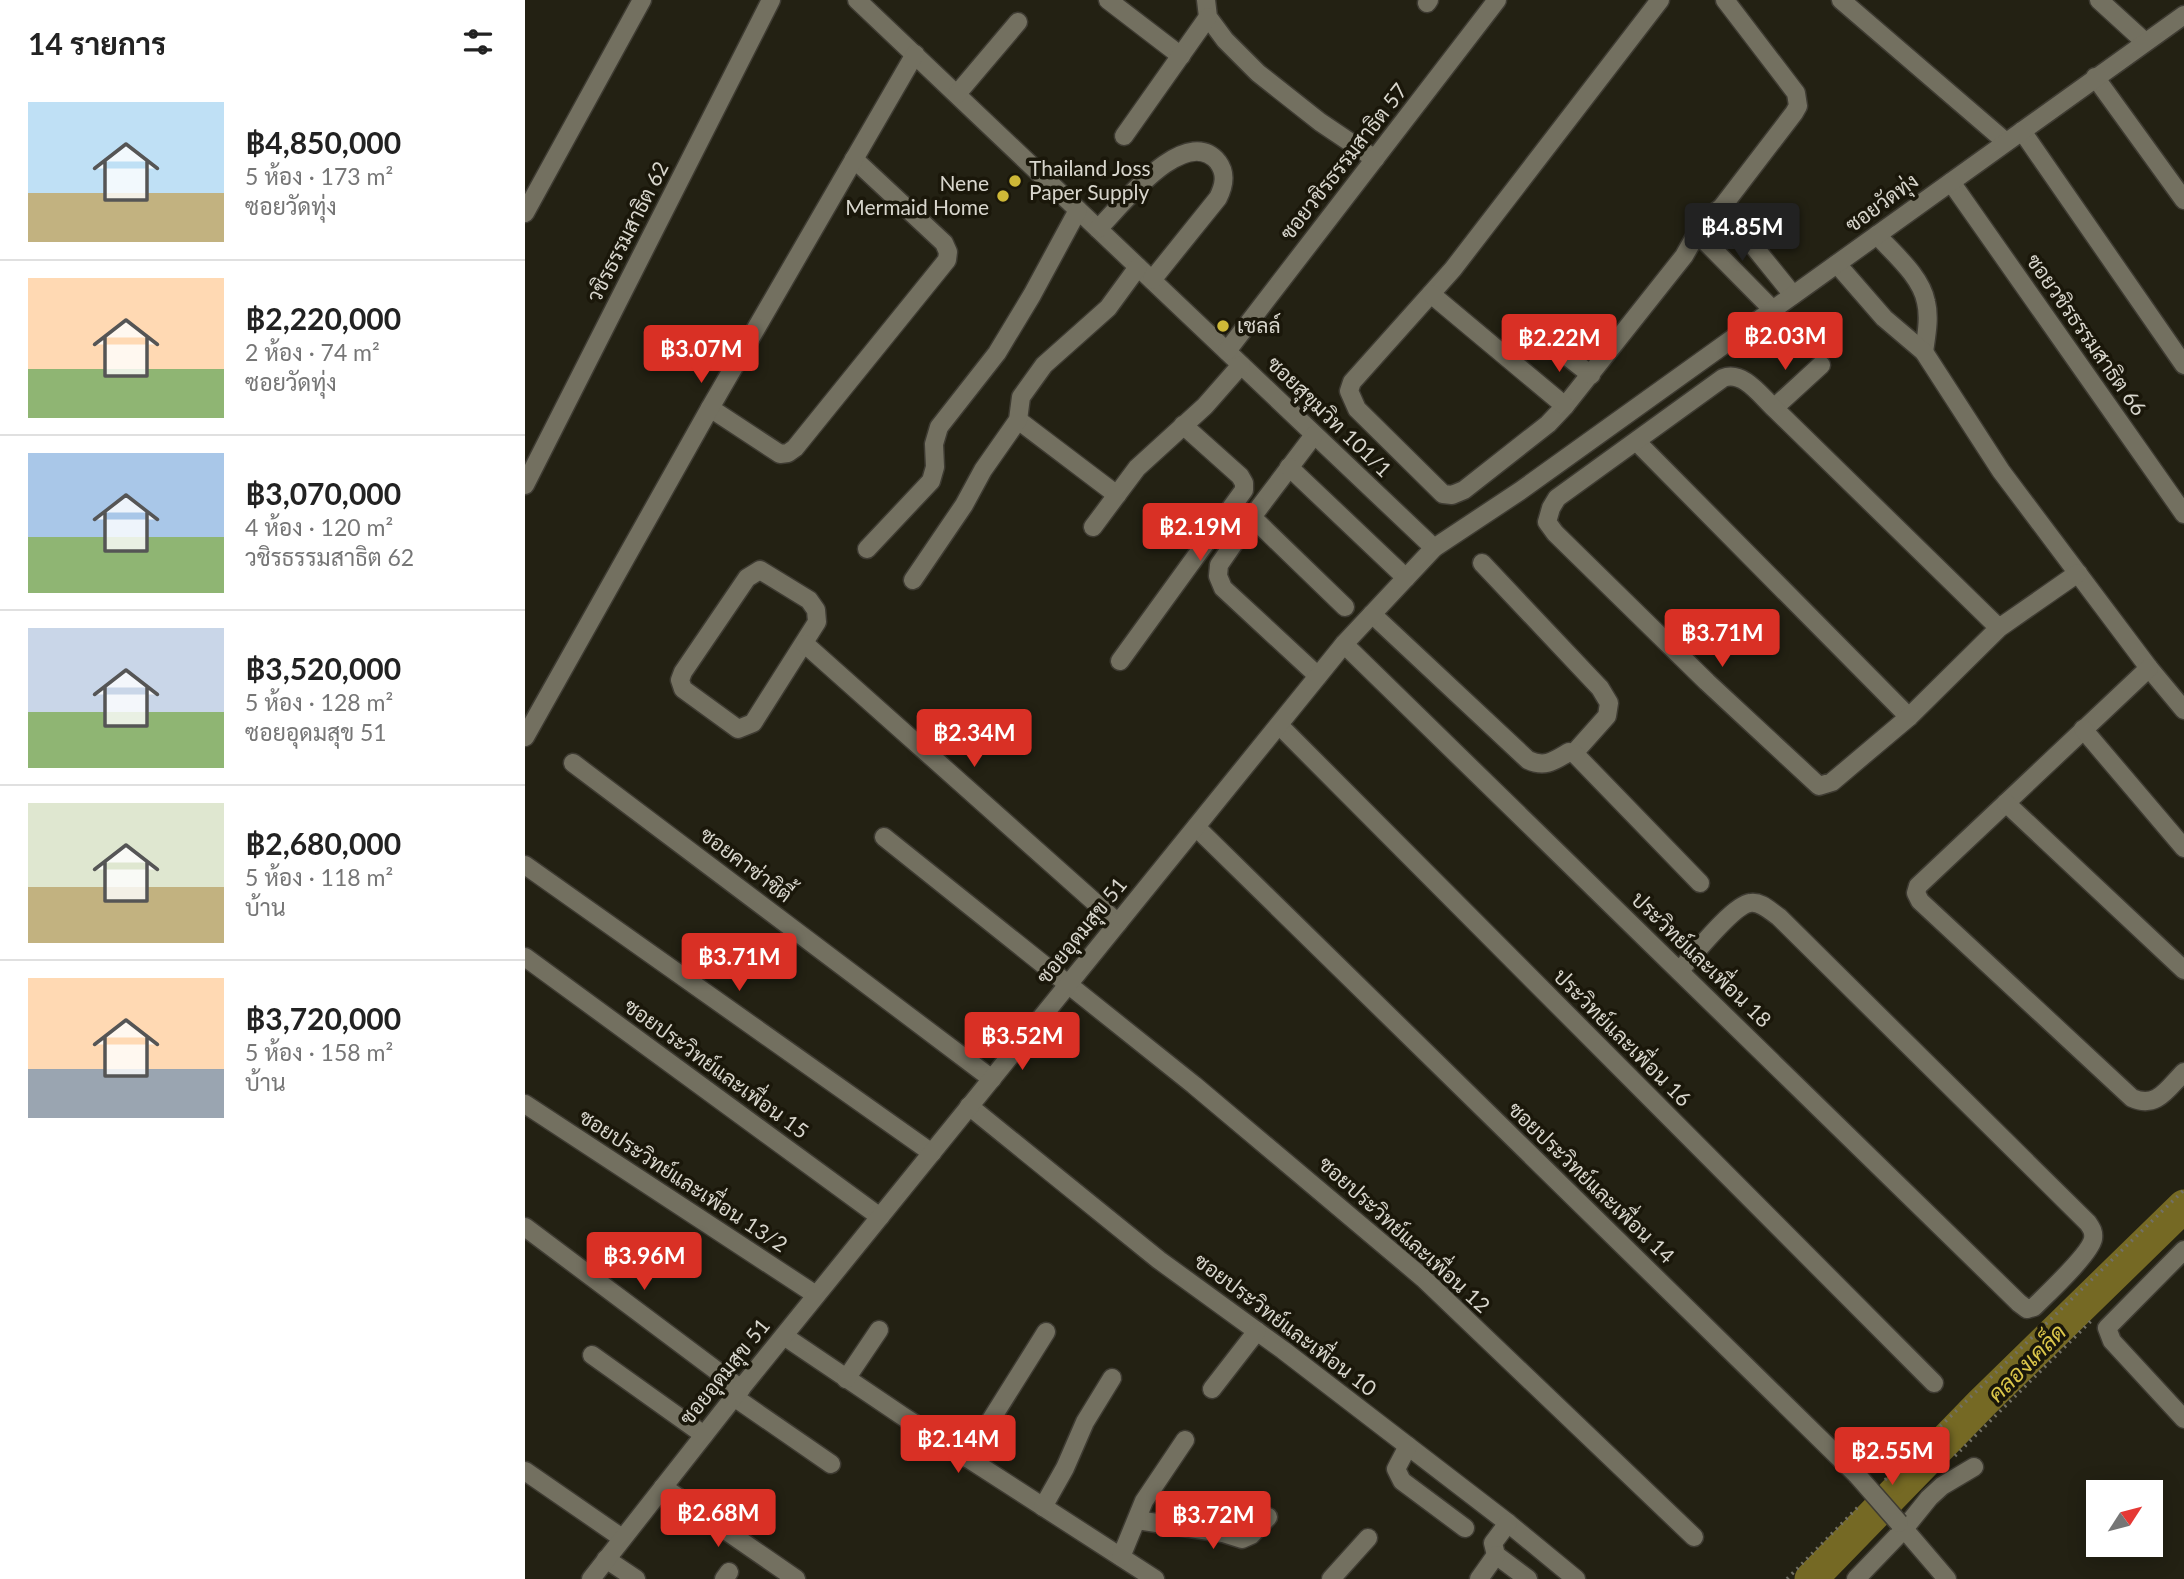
<!DOCTYPE html>
<html lang="th">
<head>
<meta charset="utf-8">
<style>
	:root { --surface:#fff; --page:#f2f2f2; --text:#222; --muted:#767676; --line:#e0e0e0; --accent:#d93025 }
	body { margin:0; font-family:Lato,Sarabun,sans-serif; background:var(--page); color:var(--text); height:100vh; display:flex; flex-direction:column; font-size:26px; white-space:nowrap }
	* { box-sizing:border-box; margin:0 }
	p { font-size:23px; color:var(--muted) }
	.icon { flex:none; width:38px; height:38px; fill:none; stroke:currentColor; stroke-width:2; stroke-linecap:round; stroke-linejoin:round }
	.map { position:relative; flex:1; overflow:hidden }
	.details { display:flex; flex-direction:column; background:var(--surface); width:525px }
	.details>* { flex:none }
	.needle { width:46px; rotate:54deg }
	.controls { position:absolute; left:1561px; top:1480px; display:grid; gap:14px }
	.controls a { display:grid; place-items:center; width:77px; height:77px; border-radius:0px; background:var(--surface); box-shadow:0 4px 18px #0003; font-size:35px }
	.price { position:absolute; translate:-50% -60px; padding:0 16px; border-radius:7px; background:var(--accent); color:#fff; font-size:23px; line-height:46px; filter:drop-shadow(0 2px 4px #0008) }
	.price::after { content:''; position:absolute; left:50%; top:42px; width:21px; height:16px; margin-left:-10px; background:inherit; clip-path:polygon(0 0,100% 0,50% 100%) }
	.price.current { background:#222; color:#fff }
	ul { padding:0; list-style:none }
	li { display:flex; align-items:center; gap:21px; height:175px; padding:0 28px }
	li+li { border-top:2px solid var(--line) }
	li span { display:grid; place-items:center; flex:none; width:196px; height:140px; border-radius:0px; color:#555 }
	li>.icon { margin-inline-start:auto }
	span .icon { width:84px; height:84px; fill:#fffc; stroke-width:1 }
	li b { font-size:30px }
	h2 { display:flex; justify-content:space-between; align-items:center; height:84px; padding:0 28px; font-size:30px }
	main { display:flex; flex:1; min-height:0 }
	.map>svg:first-child { display:block }
	.lines { fill:none; stroke-linecap:round; stroke-linejoin:round }
	.river { stroke:#756924; stroke-width:33 }
	.minor-casing { stroke:#3e3b32; stroke-width:21 }
	.path { stroke:#737166; stroke-width:3.5; stroke-dasharray:2 5; stroke-linecap:butt }
	.minor { stroke:#737060; stroke-width:18 }
	.minor-bridge-casing { stroke:#3e3b32; stroke-width:21; stroke-linecap:butt }
	.minor-bridge { stroke:#737060; stroke-width:18 }
	.poi-dot { fill:#ceb837; stroke:#1a170a; stroke-width:2.5 }
	.labels { text-anchor:middle; stroke-width:7; stroke-linejoin:round; paint-order:stroke }
	.street-label { font-size:21px; fill:#d8d6cd; stroke:#1a170a }
	.poi-label { font-size:21px; fill:#d8d6cd; stroke:#1a170a; text-anchor:start }
	.water-label { font-size:23px; font-style:italic; fill:#dbc64a; stroke:#1a170a }
</style>
</head>
<body>
<main>
<section class="details">
<h2>14 รายการ<svg class="icon" aria-label="filters" viewBox="0 0 24 24"><path d="M4 7h16M4 17h16"/><circle cx="9" cy="7" r="2"/><circle cx="15" cy="17" r="2"/></svg></h2>
<ul>
<li><span style="background:linear-gradient(#bfe0f5 65%,#c2b280 0)"><svg class="icon" aria-label="home" viewBox="0 0 24 24"><path d="M3 11l9-7 9 7M6 9v11h12V9"/></svg></span><div><b>฿4,850,000</b><p>5 ห้อง · 173 m²</p><p>ซอยวัดทุ่ง</p></div></li>
<li><span style="background:linear-gradient(#ffd9b3 65%,#8fb573 0)"><svg class="icon" aria-label="home" viewBox="0 0 24 24"><path d="M3 11l9-7 9 7M6 9v11h12V9"/></svg></span><div><b>฿2,220,000</b><p>2 ห้อง · 74 m²</p><p>ซอยวัดทุ่ง</p></div></li>
<li><span style="background:linear-gradient(#a9c7e8 60%,#8fb573 0)"><svg class="icon" aria-label="home" viewBox="0 0 24 24"><path d="M3 11l9-7 9 7M6 9v11h12V9"/></svg></span><div><b>฿3,070,000</b><p>4 ห้อง · 120 m²</p><p>วชิรธรรมสาธิต 62</p></div></li>
<li><span style="background:linear-gradient(#c9d6e8 60%,#8fb573 0)"><svg class="icon" aria-label="home" viewBox="0 0 24 24"><path d="M3 11l9-7 9 7M6 9v11h12V9"/></svg></span><div><b>฿3,520,000</b><p>5 ห้อง · 128 m²</p><p>ซอยอุดมสุข 51</p></div></li>
<li><span style="background:linear-gradient(#dfe7d0 60%,#c2b280 0)"><svg class="icon" aria-label="home" viewBox="0 0 24 24"><path d="M3 11l9-7 9 7M6 9v11h12V9"/></svg></span><div><b>฿2,680,000</b><p>5 ห้อง · 118 m²</p><p>บ้าน</p></div></li>
<li><span style="background:linear-gradient(#ffd9b3 65%,#9aa5b1 0)"><svg class="icon" aria-label="home" viewBox="0 0 24 24"><path d="M3 11l9-7 9 7M6 9v11h12V9"/></svg></span><div><b>฿3,720,000</b><p>5 ห้อง · 158 m²</p><p>บ้าน</p></div></li>
</ul>
</section>
<div class="map">
<svg width="1659" height="1579" viewBox="0 0 1659 1579">
	<rect width="100%" height="100%" fill="#232113"/>
	<g class="lines">
		<polyline class="river" points="1286,1579 1457,1403 1659,1206"/>
		<g class="minor-casing">
			<g id="minor">
				<polyline points="332,0 909,548"/>
				<polyline points="583,0 656,56"/>
				<polyline points="681,0 683,17 700,40 733,73 795,122 850,159"/>
				<polyline points="1135,0 928,269 827,382 824,391 832,409 918,494 927,495 939,490 1023,424 1040,406 1159,256 1179,221 1197,207 1269,113 1273,106 1271,93 1200,0"/>
				<polyline points="1316,0 1481,142"/>
				<polyline points="1574,0 1620,42"/>
				<polyline points="902,3 904,0"/>
				<polyline points="1570,77 1659,200"/>
				<polyline points="432,94 493,22"/>
				<polyline points="1497,131 1659,365"/>
				<polyline points="599,136 683,17"/>
				<polyline points="1426,182 1659,514"/>
				<polyline points="1197,207 1268,295"/>
				<polyline points="0,213 117,0"/>
				<path d="M573 229C596 206 661 122 693 162 702 174 699 186 693 198L627 280"/>
				<polyline points="1172,233 1248,310"/>
				<path d="M1352 235C1369 254 1396 276 1401 302 1405 318 1401 337 1399 352"/>
				<polyline points="1312,264 1359,318 1399,352 1476,471 1624,668 1659,710"/>
				<polyline points="906,294 1040,406"/>
				<polyline points="1024,342 1066,375"/>
				<polyline points="702,351 972,0"/>
				<polyline points="185,408 255,454 263,453 270,448 422,260 423,252 419,243 329,159"/>
				<polyline points="1249,408 1296,365"/>
				<polyline points="493,420 592,495"/>
				<polyline points="789,435 727,517 694,565 693,576 698,588 793,676"/>
				<polyline points="1112,442 1384,717"/>
				<polyline points="764,467 881,578"/>
				<polyline points="0,485 246,0"/>
				<polyline points="727,517 820,607"/>
				<polyline points="568,527 612,468 680,406 716,365"/>
				<polyline points="342,549 406,481 410,467 409,444 414,427 472,353 507,295 553,210"/>
				<polyline points="957,563 1075,688 1084,703 1082,716 1049,753"/>
				<polygon points="235,570 284,600 291,610 292,622 228,723 213,729 158,689 155,680 158,672 222,578"/>
				<polyline points="388,580 439,505 458,470 493,420 496,397 519,365 583,308 613,267"/>
				<path d="M847 614 1003 760C1020 768 1029 761 1044 752L1049 753 1175 883"/>
				<path d="M1474 628 1249 408C1236 396 1218 370 1198 378L1032 498 1026 508 1022 522 1030 533 1182 682 1294 786 1307 782 1384 717 1474 628 1553 573"/>
				<polyline points="280,644 593,923"/>
				<path d="M819 644 1494 1303 1502 1309 1509 1307C1522 1294 1565 1254 1568 1239 1569 1232 1567 1229 1563 1223L1254 917C1245 911 1236 901 1225 903 1208 905 1168 956 1155 970"/>
				<polyline points="595,661 719,490 719,483 715,476 658,425"/>
				<path d="M1624 668 1393 886 1391 893 1395 901 1607 1098C1632 1109 1642 1089 1659 1072"/>
				<polyline points="754,725 1409,1383"/>
				<polyline points="1558,729 1659,848"/>
				<polyline points="0,737 185,408 390,54"/>
				<polyline points="48,763 467,1079"/>
				<polyline points="1481,803 1659,970"/>
				<polyline points="671,827 1332,1475"/>
				<polyline points="359,837 669,1085 898,1278 1169,1537"/>
				<polyline points="0,865 407,1153"/>
				<polyline points="0,957 355,1217"/>
				<polyline points="0,1104 291,1295"/>
				<polyline points="444,1106 634,1260 758,1350 983,1523 1051,1579"/>
				<polyline points="0,1227 216,1389"/>
				<polyline points="1659,1250 1582,1328 1587,1341 1659,1419"/>
				<polyline points="259,1336 379,1417 630,1579"/>
				<polyline points="67,1355 179,1435"/>
				<polyline points="321,1379 354,1330"/>
				<polyline points="687,1389 732,1331"/>
				<polyline points="209,1397 306,1464"/>
				<polyline points="883,1446 871,1469 877,1481 940,1528"/>
				<polyline points="442,1458 521,1332"/>
				<polyline points="0,1471 97,1538"/>
				<polyline points="138,1487 271,1579"/>
				<polyline points="518,1507 540,1468 560,1422 587,1378"/>
				<polyline points="612,1520 698,1533 717,1539 726,1535 743,1517"/>
				<polyline points="983,1523 968,1543 971,1555 1003,1579"/>
				<polyline points="1374,1523 1422,1579"/>
				<polyline points="596,1557 619,1501 660,1440"/>
				<polyline points="81,1559 111,1579"/>
				<polyline points="66,1579 209,1397 819,644 909,548 995,491 1659,15"/>
				<polyline points="199,1579 204,1572"/>
				<polyline points="806,1579 843,1538"/>
				<polyline points="954,1579 971,1555"/>
				<polyline points="1331,1579 1379,1529 1404,1498 1417,1486 1449,1467"/>
			</g>
		</g>
		<g class="path">
			<polyline points="1430,1456 1566,1321"/>
			<polyline points="1360,1480 1659,1190"/>
			<polyline points="1262,1579 1334,1506"/>
		</g>
		<use href="#minor" class="minor"/>
		<g class="minor-bridge-casing">
			<polyline id="minor-bridge" points="1332,1475 1374,1523"/>
		</g>
		<use href="#minor-bridge" class="minor-bridge"/>
	</g>
	<g class="poi-dot">
		<circle cx="490" cy="181" r="7"/>
		<circle cx="478" cy="196" r="7"/>
		<circle cx="698" cy="326" r="7"/>
	</g>
	<g class="labels">
		<g class="street-label">
			<text transform="translate(819 162) rotate(-52)" y="7">ซอยวชิรธรรมสาธิต 57</text>
			<text transform="translate(1357 203) rotate(-36)" y="7">ซอยวัดทุ่ง</text>
			<text transform="translate(103 232) rotate(-63)" y="7">วชิรธรรมสาธิต 62</text>
			<text transform="translate(1561 335) rotate(55)" y="7">ซอยวชิรธรรมสาธิต 66</text>
			<text transform="translate(804 417) rotate(44)" y="7">ซอยสุขุมวิท 101/1</text>
			<text transform="translate(221 865) rotate(37)" y="7">ซอยคาซ่าซิตี้</text>
			<text transform="translate(557 931) rotate(-51)" y="7">ซอยอุดมสุข 51</text>
			<text transform="translate(1176 960) rotate(44)" y="7">ประวิทย์และเพื่อน 18</text>
			<text transform="translate(1097 1038) rotate(45)" y="7">ประวิทย์และเพื่อน 16</text>
			<text transform="translate(191 1069) rotate(36)" y="7">ซอยประวิทย์และเพื่อน 15</text>
			<text transform="translate(158 1181) rotate(33)" y="7">ซอยประวิทย์และเพื่อน 13/2</text>
			<text transform="translate(1066 1183) rotate(44)" y="7">ซอยประวิทย์และเพื่อน 14</text>
			<text transform="translate(879 1235) rotate(42)" y="7">ซอยประวิทย์และเพื่อน 12</text>
			<text transform="translate(760 1325) rotate(37)" y="7">ซอยประวิทย์และเพื่อน 10</text>
			<text transform="translate(200 1372) rotate(-51)" y="7">ซอยอุดมสุข 51</text>
		</g>
		<g class="poi-label">
			<text x="504" y="176">Thailand Joss<tspan x="504" dy="24">Paper Supply</tspan></text>
			<text x="464" y="191" text-anchor="end">Nene<tspan x="464" dy="24">Mermaid Home</tspan></text>
			<text x="712" y="333">เชลล์</text>
		</g>
		<g class="water-label">
			<text transform="translate(1502 1363) rotate(-45)" y="8">คลองเคล็ด</text>
		</g>
	</g>
</svg>
<div class="controls">
<a><svg class="needle" viewBox="-14 -14 28 28"><path d="M0-13l5 13h-10z" fill="#e53935"/><path d="M0 13l5-13h-10z" fill="#767676"/></svg></a>
</div>
<b class="price current" style="left:1217px;top:263px">฿4.85M</b>
<b class="price" style="left:1260px;top:372px">฿2.03M</b>
<b class="price" style="left:1034px;top:374px">฿2.22M</b>
<b class="price" style="left:176px;top:385px">฿3.07M</b>
<b class="price" style="left:675px;top:563px">฿2.19M</b>
<b class="price" style="left:1197px;top:669px">฿3.71M</b>
<b class="price" style="left:449px;top:769px">฿2.34M</b>
<b class="price" style="left:214px;top:993px">฿3.71M</b>
<b class="price" style="left:497px;top:1072px">฿3.52M</b>
<b class="price" style="left:119px;top:1292px">฿3.96M</b>
<b class="price" style="left:433px;top:1475px">฿2.14M</b>
<b class="price" style="left:1367px;top:1487px">฿2.55M</b>
<b class="price" style="left:193px;top:1549px">฿2.68M</b>
<b class="price" style="left:688px;top:1551px">฿3.72M</b>
</div>
</main>
</body>
</html>
